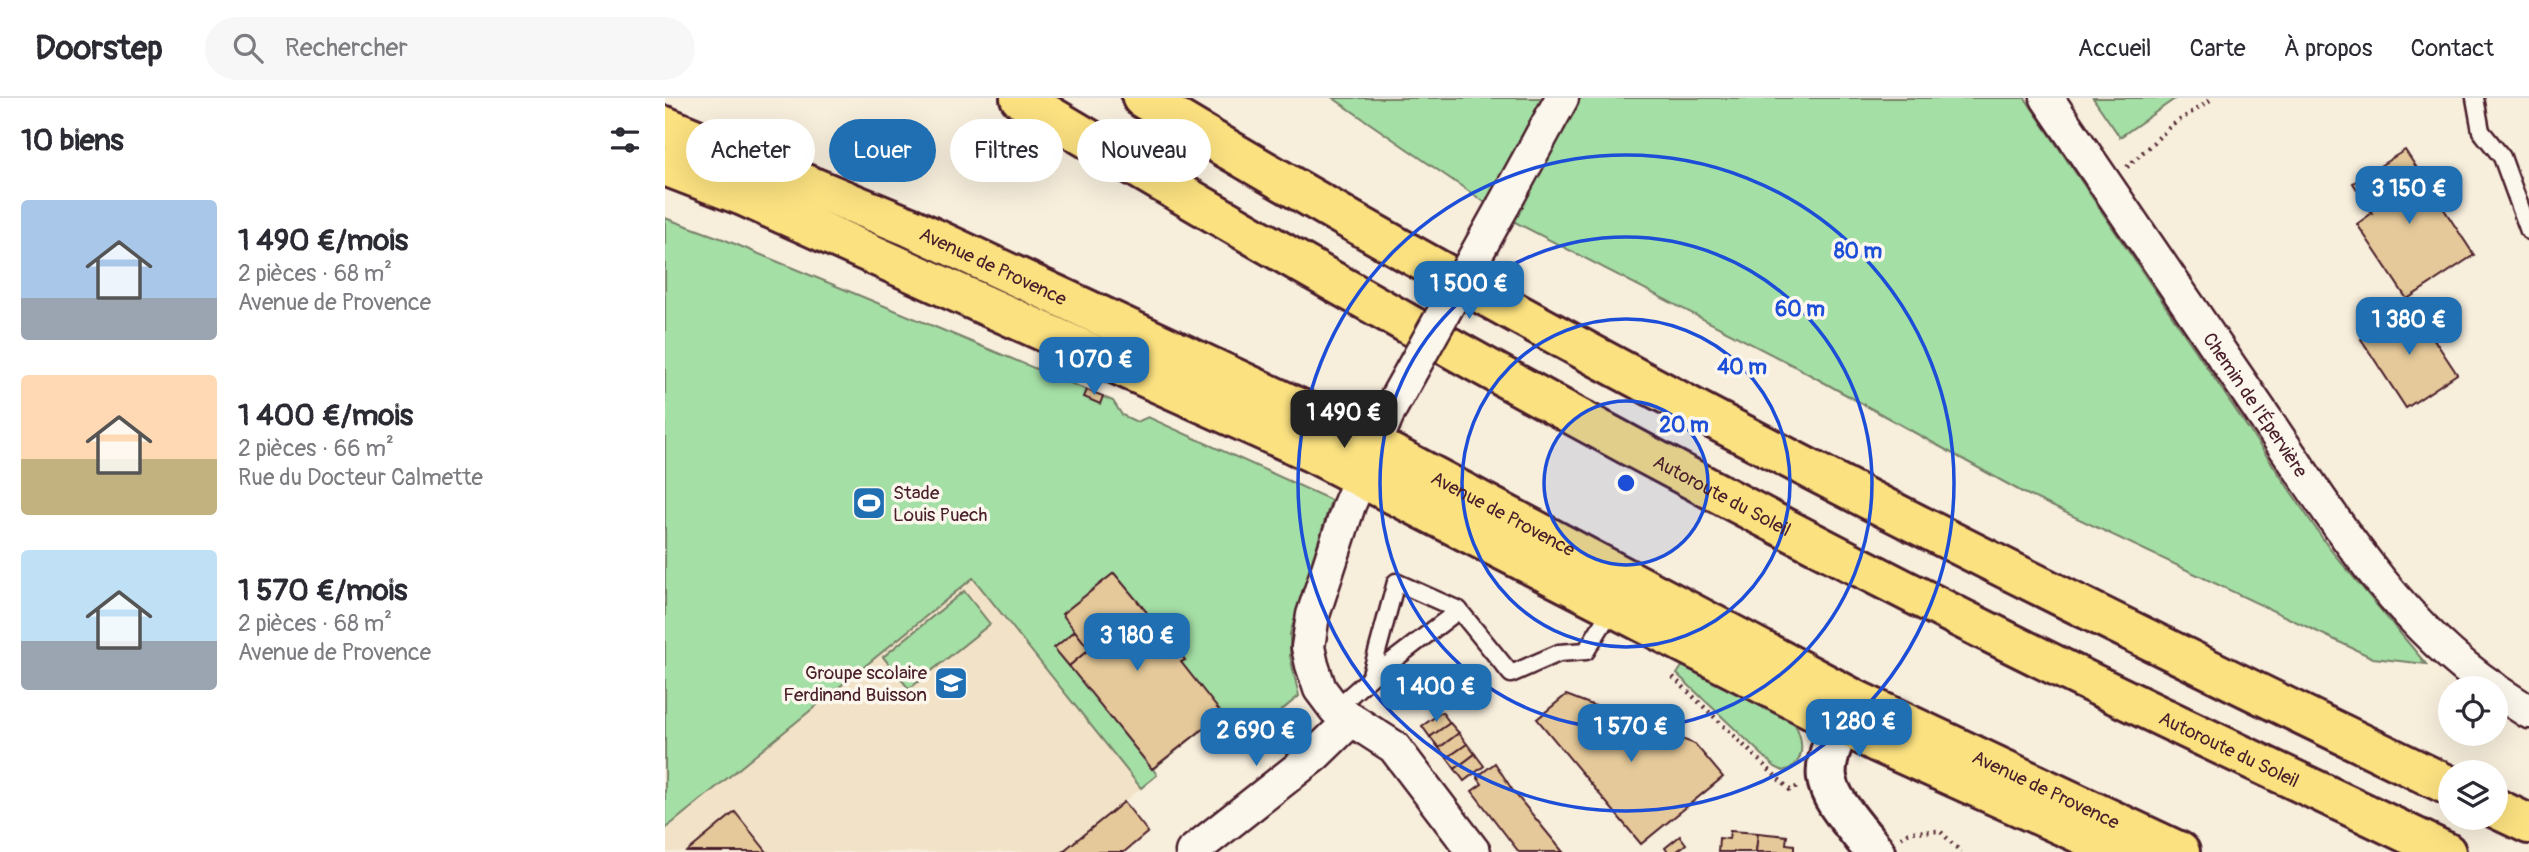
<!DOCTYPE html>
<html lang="fr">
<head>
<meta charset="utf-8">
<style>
	:root { --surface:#fff; --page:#f7f7f7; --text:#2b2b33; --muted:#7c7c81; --line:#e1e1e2; --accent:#1f6fb2 }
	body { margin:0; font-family:Pangolin,sans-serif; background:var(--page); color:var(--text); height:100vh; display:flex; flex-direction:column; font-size:26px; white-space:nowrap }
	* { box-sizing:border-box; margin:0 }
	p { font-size:23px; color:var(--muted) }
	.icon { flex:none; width:38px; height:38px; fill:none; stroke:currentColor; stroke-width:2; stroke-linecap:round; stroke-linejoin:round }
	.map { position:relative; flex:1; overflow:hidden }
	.panel { display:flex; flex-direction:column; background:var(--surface); width:665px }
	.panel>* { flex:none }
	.top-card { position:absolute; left:21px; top:21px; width:665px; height:63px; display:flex; gap:14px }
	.fabs { position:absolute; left:1773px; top:578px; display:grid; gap:14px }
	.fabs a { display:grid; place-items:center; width:70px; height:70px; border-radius:50%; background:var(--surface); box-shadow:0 7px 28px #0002; font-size:35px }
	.price { position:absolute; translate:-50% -60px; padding:0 16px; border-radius:14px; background:var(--accent); color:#fff; font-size:23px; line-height:46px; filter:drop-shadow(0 2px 4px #0008) }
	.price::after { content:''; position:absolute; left:50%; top:42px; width:21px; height:16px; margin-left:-10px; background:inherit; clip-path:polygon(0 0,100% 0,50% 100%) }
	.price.selected { background:#222; color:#fff }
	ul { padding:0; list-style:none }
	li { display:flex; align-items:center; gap:21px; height:175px; padding:0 21px }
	li span { display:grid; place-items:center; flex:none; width:196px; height:140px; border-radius:7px; color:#555 }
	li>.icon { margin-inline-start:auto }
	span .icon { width:84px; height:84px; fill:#fffc; stroke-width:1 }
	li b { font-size:30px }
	h2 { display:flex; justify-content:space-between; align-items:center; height:84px; padding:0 21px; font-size:30px }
	.tag { padding:0 24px; border-radius:32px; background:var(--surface); box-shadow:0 7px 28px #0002; font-size:24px; line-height:63px }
	.tag.selected { background:var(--accent); color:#fff }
	header { display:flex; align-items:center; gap:42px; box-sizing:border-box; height:98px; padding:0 35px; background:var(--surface); border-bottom:2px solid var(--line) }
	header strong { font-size:33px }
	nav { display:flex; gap:38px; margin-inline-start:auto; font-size:24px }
	.search { width:490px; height:63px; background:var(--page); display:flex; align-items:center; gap:18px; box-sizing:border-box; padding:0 24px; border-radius:38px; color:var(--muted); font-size:26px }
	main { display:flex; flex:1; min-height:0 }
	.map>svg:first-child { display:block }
	.built { fill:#f2e3c8 }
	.green { fill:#a4dfa5; stroke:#777f68; stroke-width:2 }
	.building { fill:#e5c99a; stroke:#4a1f2b; stroke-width:2 }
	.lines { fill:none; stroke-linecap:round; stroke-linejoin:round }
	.lane-casing { stroke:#4a1f2b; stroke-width:21 }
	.street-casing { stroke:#4a1f2b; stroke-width:37 }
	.secondary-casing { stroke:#4a1f2b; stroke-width:44 }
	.primary-casing { stroke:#4a1f2b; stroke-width:44 }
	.highway-casing { stroke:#4a1f2b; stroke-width:44 }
	.path { stroke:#4a1f2b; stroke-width:4.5; stroke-dasharray:2 5; stroke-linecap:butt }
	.lane { stroke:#fbf7ec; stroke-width:16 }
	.street { stroke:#fbf7ec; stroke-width:32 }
	.secondary { stroke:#fbf7ec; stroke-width:38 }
	.primary { stroke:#fbe180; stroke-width:38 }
	.highway { stroke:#fbe180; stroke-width:38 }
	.street-bridge-casing { stroke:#4a1f2b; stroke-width:37; stroke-linecap:butt }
	.street-bridge { stroke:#fbf7ec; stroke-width:32 }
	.ring { fill:none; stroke:#1d4ed8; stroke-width:3.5 }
	.labels { text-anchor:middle; stroke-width:7; stroke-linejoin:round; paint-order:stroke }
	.street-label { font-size:19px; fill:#4a1f2b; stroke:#fbf7ec }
	.poi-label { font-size:19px; fill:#4a1f2b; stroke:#fbf7ec; text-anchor:start }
	.centre { fill:#1d4ed8; stroke:#fbf7ec; stroke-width:3.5 }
	.ring-label { font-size:21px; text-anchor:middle; font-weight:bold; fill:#1d4ed8; stroke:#fbf7ec; stroke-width:7; stroke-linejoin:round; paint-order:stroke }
</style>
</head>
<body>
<header>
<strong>Doorstep</strong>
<div class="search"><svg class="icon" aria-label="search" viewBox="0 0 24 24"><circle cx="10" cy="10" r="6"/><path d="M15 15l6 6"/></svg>Rechercher</div>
<nav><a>Accueil</a><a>Carte</a><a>À propos</a><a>Contact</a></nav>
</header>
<main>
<section class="panel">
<h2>10 biens<svg class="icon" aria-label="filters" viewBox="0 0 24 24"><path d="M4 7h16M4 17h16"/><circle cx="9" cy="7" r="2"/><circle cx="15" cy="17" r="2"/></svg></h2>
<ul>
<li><span style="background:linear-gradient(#a9c7e8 70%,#9aa5b1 0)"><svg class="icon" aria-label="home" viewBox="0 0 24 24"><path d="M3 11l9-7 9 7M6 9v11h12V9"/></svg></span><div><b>1 490 €/mois</b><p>2 pièces · 68 m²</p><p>Avenue de Provence</p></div></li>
<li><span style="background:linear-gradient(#ffd9b3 60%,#c2b280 0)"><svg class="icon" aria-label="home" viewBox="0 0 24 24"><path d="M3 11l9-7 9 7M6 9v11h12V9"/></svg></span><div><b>1 400 €/mois</b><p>2 pièces · 66 m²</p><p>Rue du Docteur Calmette</p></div></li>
<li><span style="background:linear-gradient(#bfe0f5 65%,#9aa5b1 0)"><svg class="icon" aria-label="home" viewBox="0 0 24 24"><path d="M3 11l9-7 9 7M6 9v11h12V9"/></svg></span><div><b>1 570 €/mois</b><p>2 pièces · 68 m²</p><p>Avenue de Provence</p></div></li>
</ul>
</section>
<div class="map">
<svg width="1864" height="754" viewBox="0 0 1864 754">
	<rect width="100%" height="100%" fill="#f7eedc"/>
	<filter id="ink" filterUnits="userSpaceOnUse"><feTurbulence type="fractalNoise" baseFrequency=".0143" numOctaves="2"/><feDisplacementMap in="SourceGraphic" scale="14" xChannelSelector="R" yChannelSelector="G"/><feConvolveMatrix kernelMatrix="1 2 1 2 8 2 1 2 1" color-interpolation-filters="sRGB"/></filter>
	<g filter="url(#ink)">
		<polygon class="built" points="308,480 476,690 459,704 483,734 459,754 0,754 0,731"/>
		<g class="green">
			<polygon points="668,0 1360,0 1664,450 1761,566 1708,560 1357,394 1131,269 844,121"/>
			<polygon points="1428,0 1511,0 1455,39"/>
			<polygon points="0,120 58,141 422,292 448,303 457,317 472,324 483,319 666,402 625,536 625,558 634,598 567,653 547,624 488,671 492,677 476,690 308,480 0,731"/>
			<polygon points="299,493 325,526 244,591 218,559"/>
			<path d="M1022 561 1124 618C1138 633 1145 666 1118 673L1110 669 1012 576Z"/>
		</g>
		<g class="building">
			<polygon points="1740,52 1809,157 1742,201 1692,126 1707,115 1688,85"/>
			<polygon points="1747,208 1792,276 1741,310 1696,241"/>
			<polygon points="422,292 438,298 435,306 419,299"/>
			<polygon points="449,475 505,542 520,562 516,564 557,616 487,671 404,568 424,551 397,516"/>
			<polygon points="410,533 424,551 404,568 389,550"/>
			<polygon points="901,597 1030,646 1058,679 976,746 872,621"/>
			<polygon points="777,614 785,625 765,639 757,628"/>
			<polygon points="785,625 794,635 774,650 765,639"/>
			<polygon points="794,635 802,646 782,660 774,650"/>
			<polygon points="802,646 810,656 790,671 782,660"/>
			<polygon points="810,656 819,668 799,683 790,671"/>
			<polygon points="830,665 848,693 898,754 854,754 807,693 817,686 812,679"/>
			<polygon points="459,704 483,734 459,754 397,754"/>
			<polygon points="70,714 102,754 22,754"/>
			<polygon points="1065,733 1093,735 1091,754 1053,754 1054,740 1064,741"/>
			<polygon points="1093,735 1122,738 1121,746 1129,747 1129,754 1091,754"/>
			<polygon points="1015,738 1021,746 1011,754 1003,754 1000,750"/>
		</g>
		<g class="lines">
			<g class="lane-casing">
				<g id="lane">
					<polyline points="1810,0 1816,33 1837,59 1864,133"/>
					<polyline points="705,580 731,484 794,512 846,576 894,555 921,553 948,509"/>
					<polyline points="670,611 705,580 794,512"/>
				</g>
			</g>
			<g class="street-casing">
				<g id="street">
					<path id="s1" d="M1382 0C1453 104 1523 207 1594 311 1662 410 1727 520 1828 590"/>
					<polyline points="838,108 897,0"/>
					<polyline points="724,313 684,407 648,517 643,549 647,567 655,591 670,611 729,649 809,754"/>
					<polyline points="1830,592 1864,614"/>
					<polyline points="527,754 650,657 686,622"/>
				</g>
			</g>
			<g class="secondary-casing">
				<path id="secondary" d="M1189 601C1146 684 1154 684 1210 754"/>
			</g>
			<g class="primary-casing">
				<g id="primary">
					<path id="s2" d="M0 28 245 129 683 333 1189 601 1515 754"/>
					<polyline points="0,68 78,98 648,355 1213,645 1456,754"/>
				</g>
			</g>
			<g class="highway-casing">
				<g id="highway">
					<path id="s3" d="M355 0C692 203 1040 395 1394 569 1522 632 1652 692 1781 754"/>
					<path d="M477 0C899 255 1341 475 1785 688"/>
					<polyline points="1830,710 1864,726"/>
				</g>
			</g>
			<g class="path">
				<polyline points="1462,69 1506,28 1548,0"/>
				<polyline points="1008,579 1125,692 1132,689"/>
				<polyline points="1236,739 1244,734 1275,733 1296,754"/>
			</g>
			<use href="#lane" class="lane"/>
			<use href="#street" class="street"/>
			<use href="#secondary" class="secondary"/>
			<use href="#primary" class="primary"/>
			<use href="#highway" class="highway"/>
			<g class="street-bridge-casing">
				<polyline id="street-bridge" points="724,313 838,108"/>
			</g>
			<use href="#street-bridge" class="street-bridge"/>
		</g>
	</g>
	<circle cx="961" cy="385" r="82" fill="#1d4ed8" fill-opacity=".12"/>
	<g class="ring">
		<circle cx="961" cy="385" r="82"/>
		<circle cx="961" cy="385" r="164"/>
		<circle cx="961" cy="385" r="246"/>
		<circle cx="961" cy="385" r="328"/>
	</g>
	<defs>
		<g id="stadium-square" transform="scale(1.75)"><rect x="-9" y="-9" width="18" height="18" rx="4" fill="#1f6fb2" stroke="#fbf7ec"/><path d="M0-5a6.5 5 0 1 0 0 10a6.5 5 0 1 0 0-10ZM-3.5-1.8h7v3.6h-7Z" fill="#fff"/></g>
		<g id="school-square" transform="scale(1.75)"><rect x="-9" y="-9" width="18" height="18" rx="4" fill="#1f6fb2" stroke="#fbf7ec"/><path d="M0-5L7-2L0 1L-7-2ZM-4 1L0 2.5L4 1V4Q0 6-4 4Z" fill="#fff"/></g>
	</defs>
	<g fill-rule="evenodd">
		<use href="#stadium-square" x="204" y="405"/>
		<use href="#school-square" x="286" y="585"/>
	</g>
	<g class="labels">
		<g class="street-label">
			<text dy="7" stroke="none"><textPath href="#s2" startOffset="357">Avenue de Provence</textPath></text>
			<text dy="7" stroke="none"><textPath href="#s1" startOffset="371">Chemin de l'Épervière</textPath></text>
			<text dy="7" stroke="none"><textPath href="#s3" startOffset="807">Autoroute du Soleil</textPath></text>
			<text dy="7" stroke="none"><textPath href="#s2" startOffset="924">Avenue de Provence</textPath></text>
			<text dy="7" stroke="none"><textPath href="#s3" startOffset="1374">Autoroute du Soleil</textPath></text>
			<text dy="7" stroke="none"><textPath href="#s2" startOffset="1533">Avenue de Provence</textPath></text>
		</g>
		<g class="poi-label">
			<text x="228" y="401">Stade<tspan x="228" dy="22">Louis Puech</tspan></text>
			<text x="262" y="581" text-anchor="end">Groupe scolaire<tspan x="262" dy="22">Ferdinand Buisson</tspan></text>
		</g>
	</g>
	<circle cx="961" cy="385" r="10" class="centre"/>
	<g class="ring-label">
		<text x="1193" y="160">80 m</text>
		<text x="1135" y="218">60 m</text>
		<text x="1077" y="276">40 m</text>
		<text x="1019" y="334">20 m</text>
	</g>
</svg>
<div class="fabs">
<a><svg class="icon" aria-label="locate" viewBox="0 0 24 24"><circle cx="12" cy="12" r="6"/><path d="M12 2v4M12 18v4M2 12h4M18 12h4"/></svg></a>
<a><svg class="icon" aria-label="layers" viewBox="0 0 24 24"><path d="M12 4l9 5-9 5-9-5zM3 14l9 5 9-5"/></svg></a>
</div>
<b class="price" style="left:1744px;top:128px">3 150 €</b>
<b class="price" style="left:804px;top:223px">1 500 €</b>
<b class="price" style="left:1744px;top:259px">1 380 €</b>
<b class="price" style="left:429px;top:299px">1 070 €</b>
<b class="price selected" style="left:679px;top:352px">1 490 €</b>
<b class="price" style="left:472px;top:575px">3 180 €</b>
<b class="price" style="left:771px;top:626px">1 400 €</b>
<b class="price" style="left:1194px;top:661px">1 280 €</b>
<b class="price" style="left:966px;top:666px">1 570 €</b>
<b class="price" style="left:591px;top:670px">2 690 €</b>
<div class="top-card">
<a class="tag">Acheter</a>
<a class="tag selected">Louer</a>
<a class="tag">Filtres</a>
<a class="tag">Nouveau</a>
</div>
</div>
</main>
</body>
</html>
